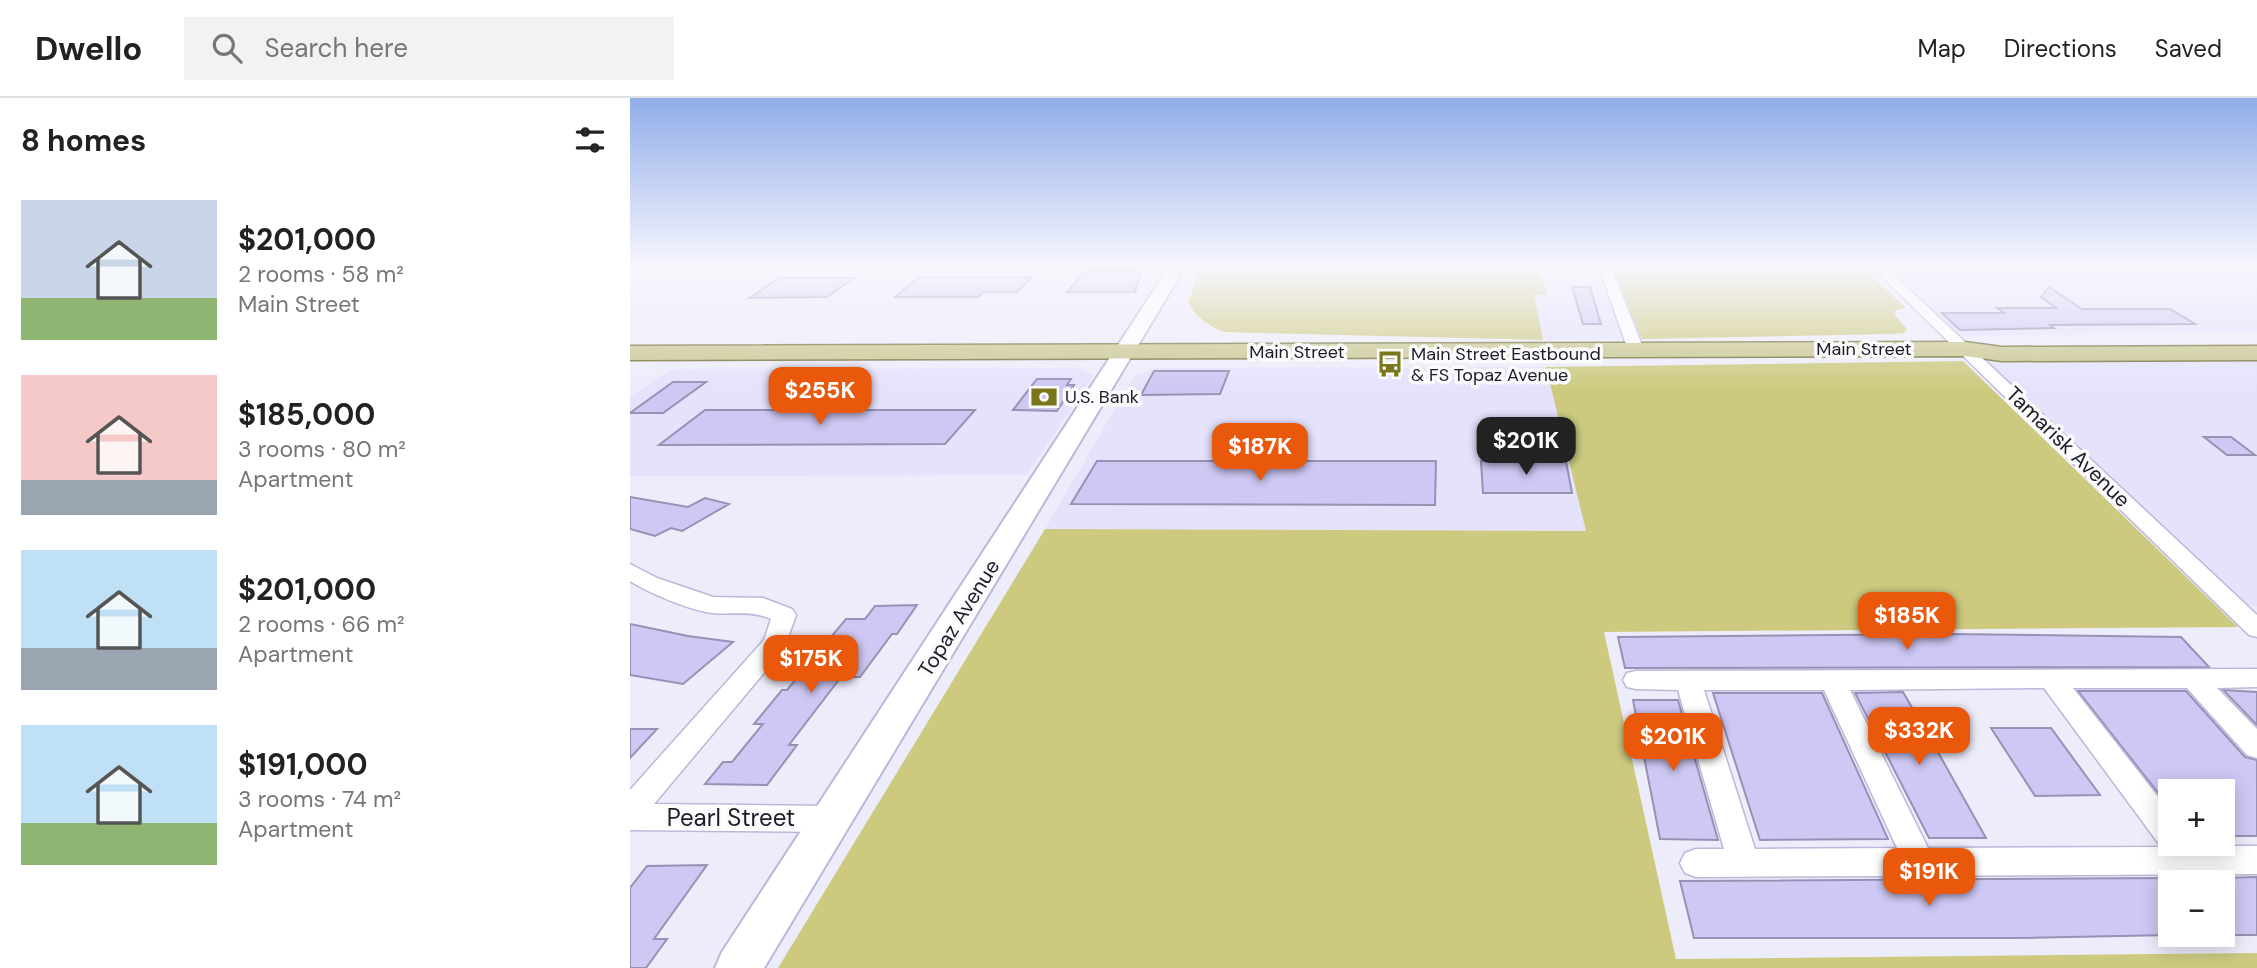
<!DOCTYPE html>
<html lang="en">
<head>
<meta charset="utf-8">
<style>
	:root { --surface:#fff; --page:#f2f2f2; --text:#222; --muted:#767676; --line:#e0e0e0; --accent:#ea580c }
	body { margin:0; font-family:"DM Sans",sans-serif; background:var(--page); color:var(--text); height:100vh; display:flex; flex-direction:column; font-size:26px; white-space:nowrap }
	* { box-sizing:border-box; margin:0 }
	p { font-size:23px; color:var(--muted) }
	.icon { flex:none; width:38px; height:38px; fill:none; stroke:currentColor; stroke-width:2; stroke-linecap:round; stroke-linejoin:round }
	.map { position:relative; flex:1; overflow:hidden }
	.side { display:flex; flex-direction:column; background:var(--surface); width:630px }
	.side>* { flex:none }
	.controls { position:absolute; left:1528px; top:681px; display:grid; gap:14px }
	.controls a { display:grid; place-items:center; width:77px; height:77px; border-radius:0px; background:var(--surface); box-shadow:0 4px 18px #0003; font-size:35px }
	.price { position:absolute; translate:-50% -60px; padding:0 16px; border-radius:14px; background:var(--accent); color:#fff; font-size:23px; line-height:46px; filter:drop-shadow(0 2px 4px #0008) }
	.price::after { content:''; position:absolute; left:50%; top:42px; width:21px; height:16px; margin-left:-10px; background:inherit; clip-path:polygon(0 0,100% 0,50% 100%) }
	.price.selected { background:#222; color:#fff }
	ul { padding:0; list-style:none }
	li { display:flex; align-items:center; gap:21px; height:175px; padding:0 21px }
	li span { display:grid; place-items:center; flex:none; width:196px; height:140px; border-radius:0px; color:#555 }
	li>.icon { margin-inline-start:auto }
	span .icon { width:84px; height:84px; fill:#fffc; stroke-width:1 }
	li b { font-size:30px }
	h2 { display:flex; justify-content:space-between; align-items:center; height:84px; padding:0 21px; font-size:30px }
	header { display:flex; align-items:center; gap:42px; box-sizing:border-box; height:98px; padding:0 35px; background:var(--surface); border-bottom:2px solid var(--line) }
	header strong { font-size:33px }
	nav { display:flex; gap:38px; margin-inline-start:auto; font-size:24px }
	.search { width:490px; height:63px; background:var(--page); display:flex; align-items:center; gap:18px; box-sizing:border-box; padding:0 24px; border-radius:0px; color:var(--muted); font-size:26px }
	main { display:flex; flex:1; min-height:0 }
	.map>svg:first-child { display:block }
	.built { fill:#e5e2fc }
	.green { fill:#cdca80 }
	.building { fill:#cec8f4; stroke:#9692b4; stroke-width:2 }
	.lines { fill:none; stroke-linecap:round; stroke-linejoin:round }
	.street-casing { stroke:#bcb7db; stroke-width:3 }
	.secondary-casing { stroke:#bcb7db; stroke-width:4 }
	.primary-casing { stroke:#757239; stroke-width:3 }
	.street { fill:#fff; fill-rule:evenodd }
	.secondary { fill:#fff; fill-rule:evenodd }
	.primary { fill:#c9c78e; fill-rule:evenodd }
	.labels { text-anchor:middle; stroke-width:7; stroke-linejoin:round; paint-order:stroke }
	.far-street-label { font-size:18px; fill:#1d1b28; stroke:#fbfbfb }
	.far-poi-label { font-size:18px; fill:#1d1b28; stroke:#fbfbfb; text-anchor:start }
	.street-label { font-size:21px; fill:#1d1b28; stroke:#fbfbfb }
	.near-street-label { font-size:24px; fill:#1d1b28; stroke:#fbfbfb }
</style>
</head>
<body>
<header>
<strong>Dwello</strong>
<div class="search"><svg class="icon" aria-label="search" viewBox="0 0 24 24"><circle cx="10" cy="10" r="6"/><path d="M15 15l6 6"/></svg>Search here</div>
<nav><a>Map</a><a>Directions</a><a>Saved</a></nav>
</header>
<main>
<section class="side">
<h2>8 homes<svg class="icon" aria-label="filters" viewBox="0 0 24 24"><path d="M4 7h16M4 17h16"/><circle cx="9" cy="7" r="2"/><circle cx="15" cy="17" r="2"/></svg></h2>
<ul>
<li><span style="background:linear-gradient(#c9d6e8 70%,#8fb573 0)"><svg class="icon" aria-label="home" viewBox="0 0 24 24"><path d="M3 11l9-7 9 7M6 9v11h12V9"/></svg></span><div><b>$201,000</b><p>2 rooms · 58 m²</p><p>Main Street</p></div></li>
<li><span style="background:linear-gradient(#f6c9c9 75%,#9aa5b1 0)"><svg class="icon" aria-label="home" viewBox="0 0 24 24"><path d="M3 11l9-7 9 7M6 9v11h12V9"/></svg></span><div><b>$185,000</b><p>3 rooms · 80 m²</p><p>Apartment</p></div></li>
<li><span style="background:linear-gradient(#bfe0f5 70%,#9aa5b1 0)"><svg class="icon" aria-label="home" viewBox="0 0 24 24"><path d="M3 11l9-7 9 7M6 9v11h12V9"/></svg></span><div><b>$201,000</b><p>2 rooms · 66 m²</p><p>Apartment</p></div></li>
<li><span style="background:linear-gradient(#bfe0f5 70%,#8fb573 0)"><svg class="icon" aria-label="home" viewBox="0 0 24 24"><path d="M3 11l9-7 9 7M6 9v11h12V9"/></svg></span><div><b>$191,000</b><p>3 rooms · 74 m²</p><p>Apartment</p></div></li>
</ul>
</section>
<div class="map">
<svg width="1627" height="870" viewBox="0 0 1627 870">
	<rect width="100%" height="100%" fill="#edecfa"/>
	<g class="built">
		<polygon points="1259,169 1627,169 1627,234 1331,238"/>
		<polygon points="903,197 993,197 1012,241 913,242"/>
		<polygon points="1363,261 1627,261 1627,509 1618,508 1355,263"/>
		<polygon points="916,269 957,433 415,431 504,278 527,270"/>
		<polygon points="449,270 464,277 397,377 0,378 0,299 41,271"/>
	</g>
	<g class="green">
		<path d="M572 169H910L917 197H904L913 242 594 234C580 229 564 218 558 204Z"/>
		<polygon points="967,169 1232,169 1276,210 1266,212 1265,217 1277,231 1274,235 1260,236 1012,241 993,197 978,197"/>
		<polygon points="1333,263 1608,529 974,534 1046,861 1627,855 1627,870 148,870 415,431 956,433 916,269"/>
	</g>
	<g class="building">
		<polygon points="456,173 511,173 505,194 437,194"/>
		<polygon points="289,179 402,179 387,194 353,194 348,199 265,199"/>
		<polygon points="149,180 224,180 197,199 120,200"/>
		<polygon points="942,189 960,189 971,226 953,226"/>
		<polygon points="1419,189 1452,211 1540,211 1565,226 1420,227 1424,230 1330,232 1312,215 1374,215 1367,210 1426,210 1411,199"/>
		<polygon points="524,273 599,273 590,296 511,297"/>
		<polygon points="407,281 441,281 437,287 444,287 427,313 383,312"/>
		<polygon points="43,284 76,284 33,315 0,315"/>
		<polygon points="75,312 345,312 315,346 29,347"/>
		<polygon points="1574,339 1601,339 1625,357 1597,357"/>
		<polygon points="467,363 806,363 805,407 441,406"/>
		<polygon points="851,363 936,363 942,395 853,395"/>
		<polygon points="0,399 58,409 75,400 99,406 52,433 41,430 25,438 0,431"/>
		<polygon points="287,507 267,536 262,536 230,579 211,579 159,647 167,647 137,687 75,686 93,664 102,664 133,626 124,626 152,592 157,592 216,521 235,521 245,508"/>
		<polygon points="0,526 58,538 103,544 53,586 0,577"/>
		<polygon points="1320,536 1551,539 1579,569 995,570 988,539"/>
		<polygon points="1593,592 1627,594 1627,627"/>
		<polygon points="1448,593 1556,593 1615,659 1627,662 1627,738 1592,738 1592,693 1540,693 1540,710"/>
		<polygon points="1273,594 1309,656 1356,740 1299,740 1225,595"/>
		<polygon points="1083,595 1192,595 1258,741 1130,742"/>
		<polygon points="1003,602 1048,602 1088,742 1030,741"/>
		<polygon points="1361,630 1421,630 1470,697 1405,698"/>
		<polygon points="0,631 27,631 0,660"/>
		<polygon points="77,767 24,841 37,841 16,870 0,870 0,790 17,768"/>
		<polygon points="1627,779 1627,837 1592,837 1592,780"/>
		<polygon points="1540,780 1540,837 1385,840 1064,840 1050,783"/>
	</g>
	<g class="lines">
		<g class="street-casing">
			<g id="street">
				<polygon points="969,169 981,169 1014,252 1011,255 1001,255 998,252"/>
				<polygon points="1242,169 1255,169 1627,517 1627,539 1619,537"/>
				<path d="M0 466 27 480 83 499 133 500 162 511 166 517 154 551 24 706 202 708 213 712 217 721 213 730 202 734 0 732V692L134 542 141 521C122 512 102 517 82 515 59 512 19 495 0 483Z"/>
				<path d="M1627 571V589L1587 590 1627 631V660L1617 657 1557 590H1443L1540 714V746H1551L1545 748H1627V776L1066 779 1055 775 1050 765 1055 755 1066 751H1094L1048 592 1006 591 997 589 993 582 997 575 1006 573ZM1414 590 1529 746 1535 749 1298 750 1220 592ZM1074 592H1194L1267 750 1125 751Z"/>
			</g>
		</g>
		<g class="secondary-casing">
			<polygon id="secondary" points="539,169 555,169 134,870 85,870 92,854"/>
		</g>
		<g class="primary-casing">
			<polygon id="primary" points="1335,244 1372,249 1627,248 1627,262 1372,263 1335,258 0,262 0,248"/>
		</g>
		<use href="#street" class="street"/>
		<use href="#secondary" class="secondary"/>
		<use href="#primary" class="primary"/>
	</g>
	<linearGradient id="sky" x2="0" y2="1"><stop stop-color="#91ade9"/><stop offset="0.58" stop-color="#f7f6fd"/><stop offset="1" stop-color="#f7f6fd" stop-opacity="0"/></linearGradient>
	<rect width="1627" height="291" fill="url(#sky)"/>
	<defs>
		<g id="bus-bare" transform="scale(2.1)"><path d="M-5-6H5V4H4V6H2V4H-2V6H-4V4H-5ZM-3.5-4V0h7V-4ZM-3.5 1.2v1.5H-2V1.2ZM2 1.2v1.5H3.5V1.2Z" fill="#7a761a" stroke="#fbfbfb" stroke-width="2.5" paint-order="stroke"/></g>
		<g id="bank-bare" transform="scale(2.1)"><path d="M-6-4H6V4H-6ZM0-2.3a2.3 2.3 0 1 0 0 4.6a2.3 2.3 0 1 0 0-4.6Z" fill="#7a761a" stroke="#fbfbfb" stroke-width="2.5" paint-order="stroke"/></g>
	</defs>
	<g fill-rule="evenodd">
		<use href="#bus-bare" x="760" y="266"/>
		<use href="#bank-bare" x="414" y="299"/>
	</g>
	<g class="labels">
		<g class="far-street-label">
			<text x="1234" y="257">Main Street</text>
			<text x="667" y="260">Main Street</text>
		</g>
		<g class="far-poi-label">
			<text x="781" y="262">Main Street Eastbound<tspan x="781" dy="21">&amp; FS Topaz Avenue</tspan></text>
			<text x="435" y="305">U.S. Bank</text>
		</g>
		<g class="street-label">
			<text transform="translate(1438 349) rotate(44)" y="7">Tamarisk Avenue</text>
			<text transform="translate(329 520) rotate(-58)" y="7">Topaz Avenue</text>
		</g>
		<g class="near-street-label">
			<text x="101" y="728">Pearl Street</text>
		</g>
	</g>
</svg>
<div class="controls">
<a>+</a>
<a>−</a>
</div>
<b class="price" style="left:190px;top:329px">$255K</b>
<b class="price selected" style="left:896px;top:379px">$201K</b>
<b class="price" style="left:630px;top:385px">$187K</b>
<b class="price" style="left:1277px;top:554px">$185K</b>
<b class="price" style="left:181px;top:597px">$175K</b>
<b class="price" style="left:1289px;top:669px">$332K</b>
<b class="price" style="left:1043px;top:675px">$201K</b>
<b class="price" style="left:1299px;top:810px">$191K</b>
</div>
</main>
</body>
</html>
